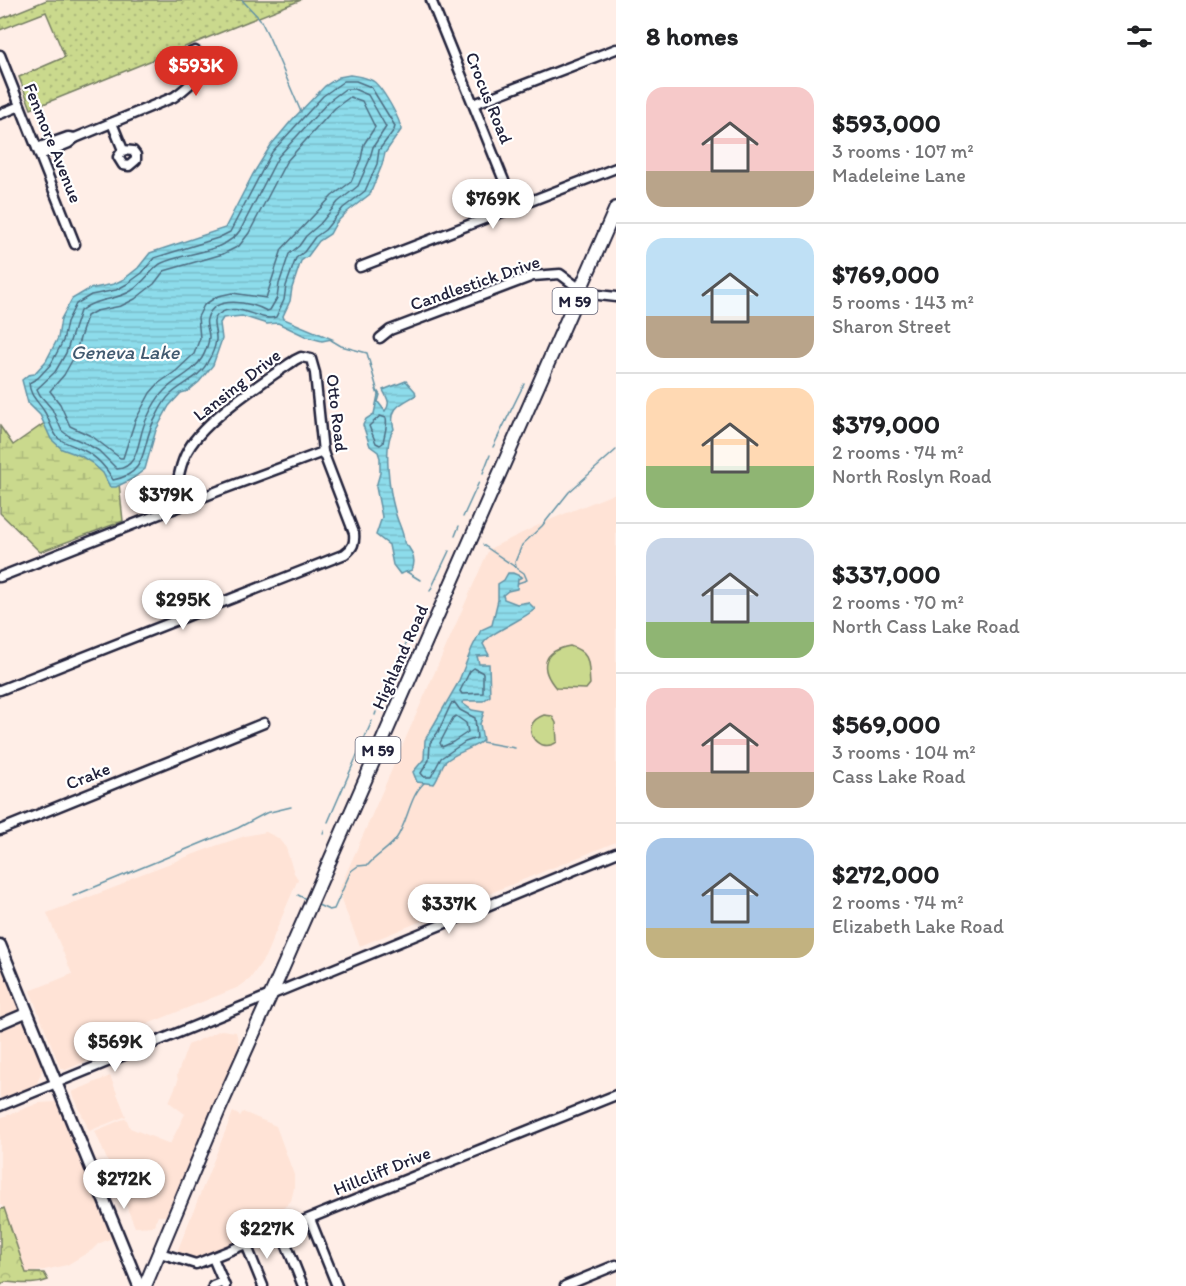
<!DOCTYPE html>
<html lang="en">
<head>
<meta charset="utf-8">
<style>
	:root { --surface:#fff; --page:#f2f2f2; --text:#202124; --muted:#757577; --line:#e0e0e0; --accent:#d93025 }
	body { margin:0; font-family:Itim,sans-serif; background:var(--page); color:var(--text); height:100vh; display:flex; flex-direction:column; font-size:22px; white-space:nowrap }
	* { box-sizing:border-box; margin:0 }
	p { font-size:20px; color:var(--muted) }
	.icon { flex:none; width:33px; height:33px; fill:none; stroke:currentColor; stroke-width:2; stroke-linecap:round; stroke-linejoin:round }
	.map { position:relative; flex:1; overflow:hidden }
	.panel { display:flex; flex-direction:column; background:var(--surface); width:570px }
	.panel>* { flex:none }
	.price { position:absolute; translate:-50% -51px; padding:0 14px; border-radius:21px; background:#fff; color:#222; font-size:20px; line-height:39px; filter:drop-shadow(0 2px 3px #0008) }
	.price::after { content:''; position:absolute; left:50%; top:36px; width:18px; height:14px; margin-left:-9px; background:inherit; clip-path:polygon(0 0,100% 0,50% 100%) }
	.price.current { background:var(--accent); color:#fff }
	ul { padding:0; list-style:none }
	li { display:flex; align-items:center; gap:18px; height:150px; padding:0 30px }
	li+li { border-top:2px solid var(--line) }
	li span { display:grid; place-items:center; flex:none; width:168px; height:120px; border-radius:18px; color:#555 }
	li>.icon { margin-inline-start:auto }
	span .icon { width:72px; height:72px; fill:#fffc; stroke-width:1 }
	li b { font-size:26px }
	h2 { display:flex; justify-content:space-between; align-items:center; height:72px; padding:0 30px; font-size:26px }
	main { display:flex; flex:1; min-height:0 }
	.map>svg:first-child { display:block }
	.built { fill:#ffe3d6 }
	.grass { fill:#cad98d; stroke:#767e64; stroke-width:1.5 }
	.forest { fill:url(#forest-crowns); stroke:#767e64; stroke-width:1.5 }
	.wetland { fill:url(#wetland-marsh); stroke:#767e64; stroke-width:1.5 }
	.park { fill:url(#park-dots); stroke:#767e64; stroke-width:1.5 }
	.water { fill:url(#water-rules); stroke:#6292a5; stroke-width:1.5 }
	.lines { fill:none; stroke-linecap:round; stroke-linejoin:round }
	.shore { stroke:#4d6c81; stroke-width:1.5 }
	.stream { stroke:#6292a5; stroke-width:1.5 }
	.minor-casing { stroke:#22223b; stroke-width:13 }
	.major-casing { stroke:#22223b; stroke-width:15 }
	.highway-casing { stroke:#22223b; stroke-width:16 }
	.minor { stroke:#fff; stroke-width:8 }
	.major { stroke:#fff; stroke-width:10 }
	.highway { stroke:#fff; stroke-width:12 }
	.labels { text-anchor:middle; stroke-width:4.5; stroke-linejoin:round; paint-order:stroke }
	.shield { fill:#fff; stroke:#646476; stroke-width:1.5 }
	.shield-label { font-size:16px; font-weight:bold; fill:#22223b }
	.street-label { font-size:18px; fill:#22223b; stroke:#fff }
	.water-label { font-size:20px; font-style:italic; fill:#425a70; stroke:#fff }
</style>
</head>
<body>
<main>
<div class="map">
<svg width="616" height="1286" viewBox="0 0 616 1286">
	<defs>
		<pattern id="forest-crowns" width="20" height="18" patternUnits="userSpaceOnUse" patternTransform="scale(1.5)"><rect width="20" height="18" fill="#cad98d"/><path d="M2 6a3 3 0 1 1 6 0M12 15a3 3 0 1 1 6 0" fill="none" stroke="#adba7b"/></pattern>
		<pattern id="wetland-marsh" width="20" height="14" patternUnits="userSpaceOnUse" patternTransform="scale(1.5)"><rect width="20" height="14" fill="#cad98d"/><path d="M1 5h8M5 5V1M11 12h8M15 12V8" fill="none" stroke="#adba7b"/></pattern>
		<pattern id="park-dots" width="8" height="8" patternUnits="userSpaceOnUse" patternTransform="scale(1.5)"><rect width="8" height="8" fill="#cad98d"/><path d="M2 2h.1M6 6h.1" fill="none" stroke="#adba7b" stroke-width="1.8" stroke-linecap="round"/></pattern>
		<pattern id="water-rules" width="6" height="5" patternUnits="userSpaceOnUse" patternTransform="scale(1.5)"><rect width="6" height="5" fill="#8ddceb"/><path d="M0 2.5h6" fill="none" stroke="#79bcca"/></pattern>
	</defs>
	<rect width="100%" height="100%" fill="#ffeee7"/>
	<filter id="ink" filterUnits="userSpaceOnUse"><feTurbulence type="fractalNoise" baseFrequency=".0167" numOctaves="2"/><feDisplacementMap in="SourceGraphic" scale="12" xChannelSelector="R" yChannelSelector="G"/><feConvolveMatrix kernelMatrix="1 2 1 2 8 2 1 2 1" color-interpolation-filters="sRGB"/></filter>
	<g filter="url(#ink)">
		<g class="built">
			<polygon points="616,493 616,842 360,946 338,892 489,549 547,521"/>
			<polygon points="266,832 278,838 286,848 294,873 298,879 265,957 250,979 239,987 108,1040 112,1051 65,1070 60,1067 30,991 72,974 47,913 121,885 131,878 218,845 245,836"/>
			<polygon points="0,964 43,1068 36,1086 0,1099"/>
			<polygon points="221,1030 236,1032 240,1048 166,1216 158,1216 154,1226 135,1227 95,1131 126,1118 130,1128 170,1144 185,1114 169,1102 178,1081 177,1075 188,1045"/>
			<polygon points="110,1076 126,1116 89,1131 72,1092"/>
			<polygon points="56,1102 112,1238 98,1244 92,1250 67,1265 26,1274 4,1208 0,1204 0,1118 39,1103"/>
			<polygon points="233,1112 240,1116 243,1112 276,1126 294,1175 294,1188 291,1201 280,1211 283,1219 258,1233 199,1258 186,1257 177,1252"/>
		</g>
		<g class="grass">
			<path d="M570 646C592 653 588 664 590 684L586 689 556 688C539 668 542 651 570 646Z"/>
			<path d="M544 715 552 716 556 723 557 742C538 756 516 725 544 715Z"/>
		</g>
		<path class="forest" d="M4 1208 26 1273H44L48 1280C34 1286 21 1283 5 1282L0 1286V1210Z"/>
		<polygon class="wetland" points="52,418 116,455 123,521 40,552 0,513 0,426 13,445"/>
		<polygon class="park" points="47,0 301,0 31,109 19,77 65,57 46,12 0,30 0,19"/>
		<g class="water">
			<path d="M350 75C358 76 366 77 373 81 382 87 401 120 401 130L385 153 382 165 370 194 347 212 336 223 330 234 319 241 308 256 301 261 292 288 290 301 283 316 284 319 332 339 322 341 307 337 278 323 267 324 242 316 223 318 220 323 222 339 213 365 199 382 188 391 181 393 169 406 156 430 145 469 132 479 116 487H110L103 473 92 463 81 456 62 449 51 439 40 415 28 403 22 380 28 375 34 374 46 361 58 338 61 319 72 299 89 289 114 284 124 279 138 268 150 253 225 228 253 174 271 145 292 120 325 86 339 77Z"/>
			<path d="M406 381 415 391 416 395C401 404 388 407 394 429 382 443 390 494 395 511 397 522 404 531 404 542 412 550 417 559 412 570L400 574 393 565 389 545 376 535 382 517 376 487 380 473V458L378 452 370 446 363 425 366 419 374 414 378 395 376 389 380 395 378 402 385 411C392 403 386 397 383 390Z"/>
			<path d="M508 573H513L522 577 518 579 517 589 508 591 503 595 504 599 517 604 528 602 535 609C523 620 490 632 483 644L489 655 477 656 479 664H489L490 696 483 701H464L462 703 472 710 484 712 480 724 483 740C476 748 453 753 445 762 441 766 440 776 434 784L417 782 413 772 424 759 425 740 458 683 472 648 481 630 492 625 498 600V584L504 580Z"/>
		</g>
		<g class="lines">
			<g class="shore">
				<path d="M344 81H356L371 87 395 126 394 130 379 150 377 164 365 191 343 208 325 230 315 237 304 252 296 258 286 286 284 300 276 317C260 323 237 300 219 314 209 321 217 330 216 340 215 347 212 355 208 361 201 377 183 383 171 394 164 400 160 409 156 417 140 443 151 473 113 480 105 465 93 453 76 447 70 444 65 443 59 439 51 431 50 420 44 411 37 400 30 396 29 383L38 378 51 364 63 341 67 322 76 304 91 295 116 290 127 284 142 273 154 258 218 238 230 232 272 152 323 96Z"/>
				<path d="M345 89H354L368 95 386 127 373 147 369 161 358 186 338 202 320 224 306 236 299 246 289 254 279 284 277 298 270 310 267 311C252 302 213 294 207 319 205 325 209 330 209 337 209 343 205 353 202 358 193 373 175 379 164 391 157 398 151 409 147 418 137 436 141 467 117 469L99 451 87 444 69 436 62 431 52 409 40 395 37 389 55 372 66 353 80 311C95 298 115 301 131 291 143 284 154 266 162 263 186 252 226 253 241 229L278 157 329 101Z"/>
				<polygon points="350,97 362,101 375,127 364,144 361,159 351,182 332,196 282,249 266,298 232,293 218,296 204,305 198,317 200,338 194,354 176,371 159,383 150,393 135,421 123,458 120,458 93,437 70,426 60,404 50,391 64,375 74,357 87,316 96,311 121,306 135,299 154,284 164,271 223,254 239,246 249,233 286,162 335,108"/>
				<path d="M380 416 386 418C388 427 384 434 383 443L380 445 376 443 369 426Z"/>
				<polygon points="474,668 483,673 483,693 462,694 460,691 470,671"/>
				<polygon points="455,703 460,710 475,718 477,738 465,742 441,758 431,777 424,777 421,773 429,760 430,743 438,732 451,704"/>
				<polygon points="456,716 466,723 468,732 453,742 442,747 440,743 453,718"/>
			</g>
			<g class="stream">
				<polyline points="242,0 260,19 269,37 301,112"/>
				<polyline points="331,340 341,346 367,353 377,389"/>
				<polyline points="493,447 524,384"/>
				<polyline points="483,473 490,455"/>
				<polyline points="463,517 479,482"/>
				<polyline points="455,536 459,526"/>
				<polyline points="483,545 524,573 527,580 518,583"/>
				<polyline points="516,567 515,562 522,545 542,526 569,492 616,450"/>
				<polyline points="407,572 420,580"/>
				<polyline points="430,591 449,551"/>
				<polyline points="378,706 422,608"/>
				<polyline points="375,715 376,712"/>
				<polyline points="482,742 515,748"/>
				<polyline points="328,822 372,721"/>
				<polyline points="323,834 324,830"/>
				<polyline points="298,895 306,899"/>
				<polyline points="73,896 238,828 266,813 291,807"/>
				<path d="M316 904 329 910 334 909 351 871 358 866 368 865C376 855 389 849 396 839 408 822 409 797 424 783"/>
			</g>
			<g class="minor-casing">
				<g id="minor">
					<polyline points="431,0 515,208"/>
					<polyline points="0,55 75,244"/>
					<polyline points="474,104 616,49"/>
					<polyline points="0,114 20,106"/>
					<polyline points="112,123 123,150 133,151 136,155 136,160 129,166 123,165 118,157 123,150"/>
					<polyline points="37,148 68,137 75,138"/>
					<path d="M40 155 69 143 75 138 174 97C187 88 206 73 203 56L195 51 190 53 188 60 196 76"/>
					<polyline points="360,267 616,168"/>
					<polyline points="380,338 390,330 533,276 560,274 580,289 590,294 616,297"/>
					<polyline points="0,577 218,491 323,452"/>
					<path d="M0 690 345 554C353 548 355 543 354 533L323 452 315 373 311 359 301 357 295 360C264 381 205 419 188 450 178 467 177 490 173 509"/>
					<polyline points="0,830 264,723"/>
					<polyline points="0,1024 28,1012"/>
					<polyline points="0,1106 616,853"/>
					<polyline points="310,1219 337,1286"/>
					<polyline points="281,1231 303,1286"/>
					<polyline points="246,1244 263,1286"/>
					<polyline points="160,1253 196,1264 616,1095"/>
					<polyline points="213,1258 225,1286"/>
					<polyline points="213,1286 223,1282"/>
					<polyline points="565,1286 616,1265"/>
				</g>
			</g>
			<g class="major-casing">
				<polyline id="major" points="0,945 139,1286"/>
			</g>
			<g class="highway-casing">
				<polyline id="highway" points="145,1286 219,1110 277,981 616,208"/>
			</g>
			<use href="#minor" class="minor"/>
			<use href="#major" class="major"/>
			<use href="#highway" class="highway"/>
		</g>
	</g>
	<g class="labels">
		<g class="shield">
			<rect x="552.5" y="288" width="45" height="26" rx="4.5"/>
			<rect x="355.5" y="737" width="45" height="26" rx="4.5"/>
		</g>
		<g class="shield-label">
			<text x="575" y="307">M 59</text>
			<text x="378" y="756">M 59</text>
		</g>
		<g class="street-label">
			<text transform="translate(489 98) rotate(68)" y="6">Crocus Road</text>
			<text transform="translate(53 143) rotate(68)" y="6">Fenmore Avenue</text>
			<text transform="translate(475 283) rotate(-19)" y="6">Candlestick Drive</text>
			<text transform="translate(237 385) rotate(-38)" y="6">Lansing Drive</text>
			<text transform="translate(337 413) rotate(83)" y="6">Otto Road</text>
			<text transform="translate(400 657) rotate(-66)" y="6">Highland Road</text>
			<text transform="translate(88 776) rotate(-22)" y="6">Crake</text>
			<text transform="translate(382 1171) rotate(-22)" y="6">Hillcliff Drive</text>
		</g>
		<g class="water-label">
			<text x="125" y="359">Geneva Lake</text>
		</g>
	</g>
</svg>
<b class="price current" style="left:196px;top:97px">$593K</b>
<b class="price" style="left:493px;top:230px">$769K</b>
<b class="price" style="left:166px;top:526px">$379K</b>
<b class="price" style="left:183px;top:631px">$295K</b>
<b class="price" style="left:449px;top:935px">$337K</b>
<b class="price" style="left:115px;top:1073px">$569K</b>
<b class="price" style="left:124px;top:1210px">$272K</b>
<b class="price" style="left:267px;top:1260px">$227K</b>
</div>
<section class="panel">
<h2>8 homes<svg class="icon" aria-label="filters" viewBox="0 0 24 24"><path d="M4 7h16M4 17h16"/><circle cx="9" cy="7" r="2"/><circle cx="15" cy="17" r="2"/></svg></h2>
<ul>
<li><span style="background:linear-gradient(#f6c9c9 70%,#b9a48a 0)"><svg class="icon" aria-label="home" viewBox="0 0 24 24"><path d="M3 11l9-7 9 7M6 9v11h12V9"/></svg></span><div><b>$593,000</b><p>3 rooms · 107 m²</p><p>Madeleine Lane</p></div></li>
<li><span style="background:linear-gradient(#bfe0f5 65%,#b9a48a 0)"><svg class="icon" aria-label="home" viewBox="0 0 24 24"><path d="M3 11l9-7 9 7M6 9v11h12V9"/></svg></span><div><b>$769,000</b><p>5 rooms · 143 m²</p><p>Sharon Street</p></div></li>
<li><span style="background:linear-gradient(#ffd9b3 65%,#8fb573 0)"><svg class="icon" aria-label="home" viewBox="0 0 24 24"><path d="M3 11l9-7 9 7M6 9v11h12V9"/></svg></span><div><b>$379,000</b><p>2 rooms · 74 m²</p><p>North Roslyn Road</p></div></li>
<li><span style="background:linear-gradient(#c9d6e8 70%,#8fb573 0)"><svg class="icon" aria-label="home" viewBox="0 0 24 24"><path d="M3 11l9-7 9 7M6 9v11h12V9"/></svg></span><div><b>$337,000</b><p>2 rooms · 70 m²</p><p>North Cass Lake Road</p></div></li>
<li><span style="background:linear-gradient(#f6c9c9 70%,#b9a48a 0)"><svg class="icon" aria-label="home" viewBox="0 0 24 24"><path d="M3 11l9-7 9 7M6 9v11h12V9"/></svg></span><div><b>$569,000</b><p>3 rooms · 104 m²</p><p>Cass Lake Road</p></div></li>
<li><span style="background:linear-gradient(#a9c7e8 75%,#c2b280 0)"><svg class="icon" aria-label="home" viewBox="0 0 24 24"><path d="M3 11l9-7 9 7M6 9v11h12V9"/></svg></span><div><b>$272,000</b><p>2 rooms · 74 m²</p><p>Elizabeth Lake Road</p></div></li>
</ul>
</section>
</main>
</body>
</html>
